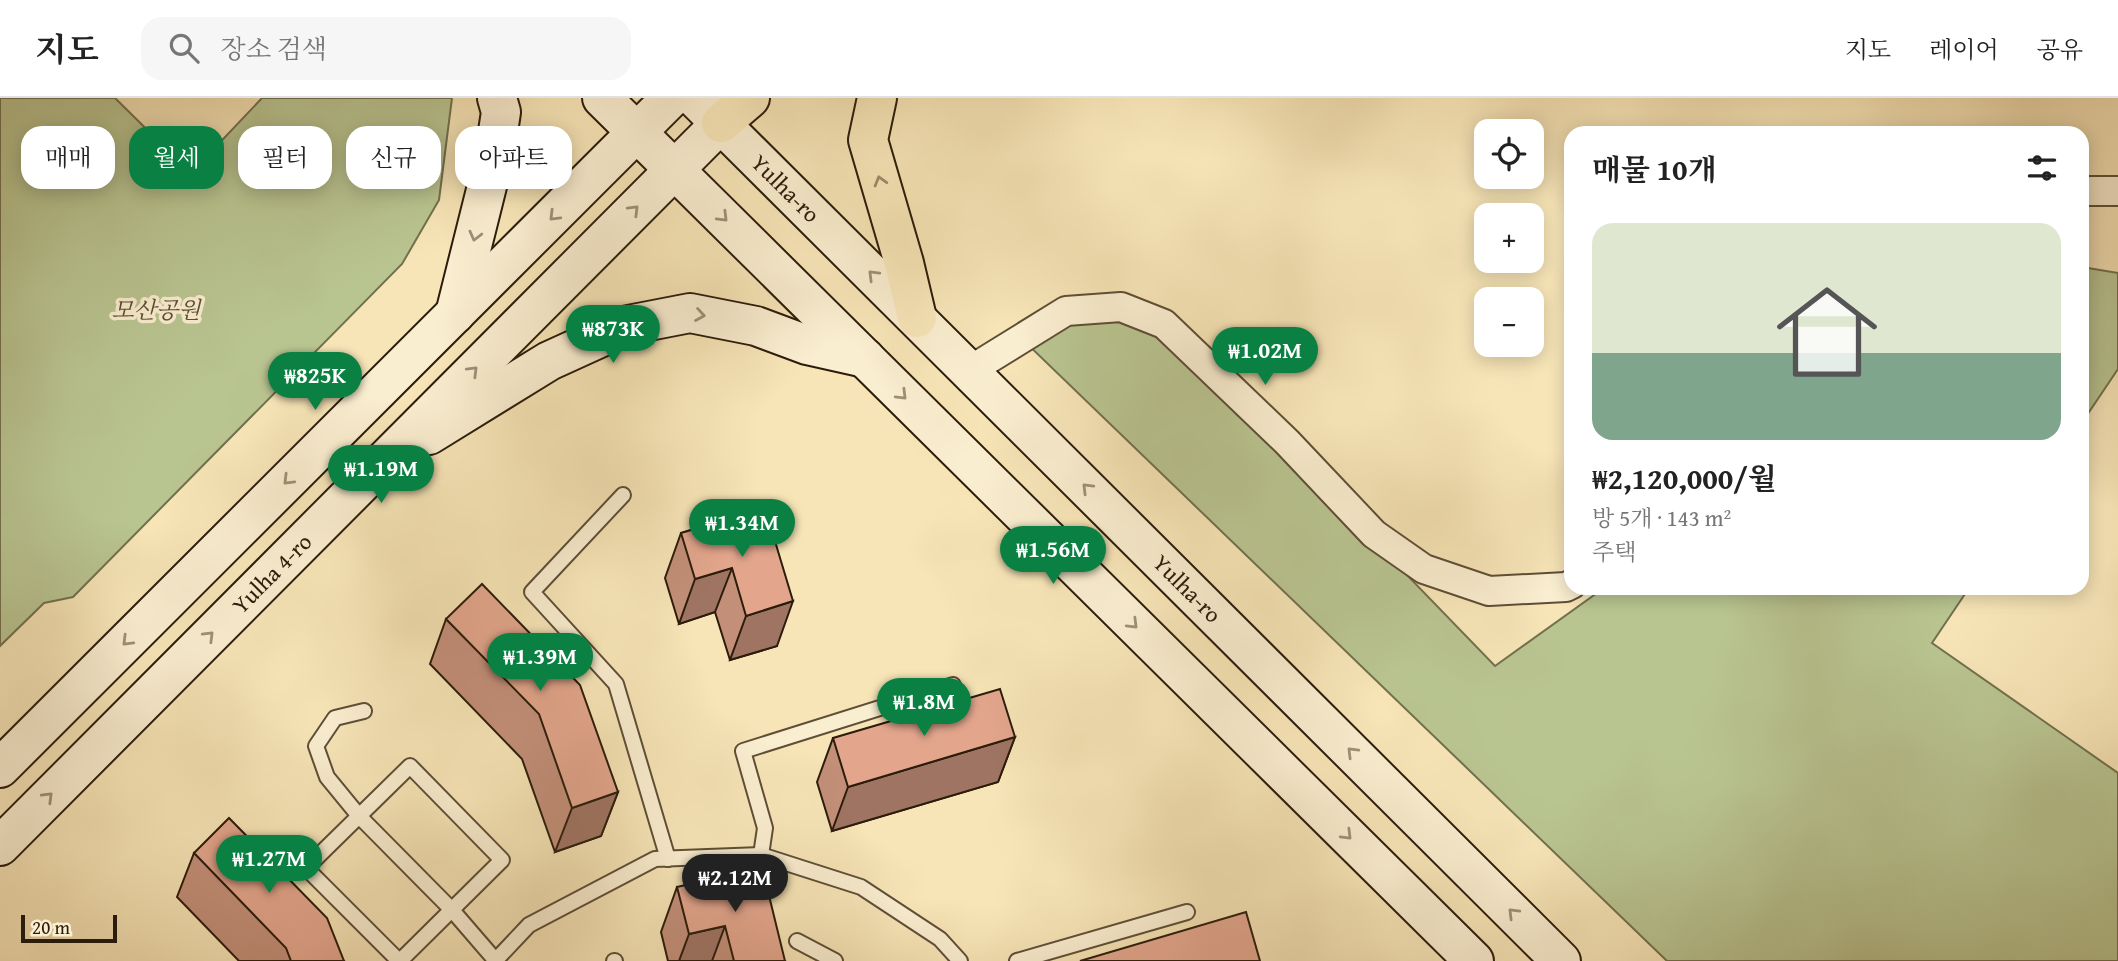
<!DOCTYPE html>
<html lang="ko">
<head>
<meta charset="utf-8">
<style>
	:root { --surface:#fff; --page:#f6f6f6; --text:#222; --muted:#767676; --line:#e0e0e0; --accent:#0b8043 }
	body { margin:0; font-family:"Gentium Book Plus","Noto Serif KR",serif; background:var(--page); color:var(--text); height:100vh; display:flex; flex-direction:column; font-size:26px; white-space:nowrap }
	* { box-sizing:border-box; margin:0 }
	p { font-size:23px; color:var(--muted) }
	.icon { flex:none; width:38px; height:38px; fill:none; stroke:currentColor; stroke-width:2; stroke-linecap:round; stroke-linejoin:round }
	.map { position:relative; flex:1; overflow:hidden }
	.details { position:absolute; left:1564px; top:28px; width:525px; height:469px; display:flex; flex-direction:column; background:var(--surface); border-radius:21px; box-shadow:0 4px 18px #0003 }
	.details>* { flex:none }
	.top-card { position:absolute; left:21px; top:28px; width:665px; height:63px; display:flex; gap:14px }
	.tools { position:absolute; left:1474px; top:21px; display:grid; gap:14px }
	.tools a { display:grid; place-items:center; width:70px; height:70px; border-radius:14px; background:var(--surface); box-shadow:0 4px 18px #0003; font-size:35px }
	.scale { position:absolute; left:21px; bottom:18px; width:96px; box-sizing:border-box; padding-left:7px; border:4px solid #2b1c0b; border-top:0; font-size:19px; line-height:24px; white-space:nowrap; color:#2b1c0b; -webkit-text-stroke:5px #faeed0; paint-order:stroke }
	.price { position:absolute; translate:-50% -60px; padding:0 16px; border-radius:24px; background:var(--accent); color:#fff; font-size:23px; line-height:46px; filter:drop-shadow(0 2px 4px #0008) }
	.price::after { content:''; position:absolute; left:50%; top:42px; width:21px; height:16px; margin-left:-10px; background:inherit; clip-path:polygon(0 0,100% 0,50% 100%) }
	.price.current { background:#222; color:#fff }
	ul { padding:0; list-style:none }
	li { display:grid; align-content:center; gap:14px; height:371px; padding:0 28px }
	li+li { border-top:2px solid var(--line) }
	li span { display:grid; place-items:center; height:217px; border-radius:21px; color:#555 }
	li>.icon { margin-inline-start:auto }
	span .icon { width:126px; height:126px; fill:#fffc; stroke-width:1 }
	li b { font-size:30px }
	h2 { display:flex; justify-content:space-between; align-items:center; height:84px; padding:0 28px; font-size:30px }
	.tag { padding:0 24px; border-radius:21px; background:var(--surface); box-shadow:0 4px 18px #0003; font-size:24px; line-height:63px }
	.tag.current { background:var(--accent); color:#fff }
	header { display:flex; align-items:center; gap:42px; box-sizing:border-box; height:98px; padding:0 35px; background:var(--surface); border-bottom:2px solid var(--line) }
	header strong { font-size:33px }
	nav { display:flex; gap:38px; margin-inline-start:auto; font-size:24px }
	.search { width:490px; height:63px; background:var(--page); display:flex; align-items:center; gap:18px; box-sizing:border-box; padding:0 24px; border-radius:21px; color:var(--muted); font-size:26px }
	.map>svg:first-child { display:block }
	.green { fill:#b9c591; stroke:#72704e; stroke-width:2 }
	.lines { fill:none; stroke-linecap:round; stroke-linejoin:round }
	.service-casing { stroke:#5e4e36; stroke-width:18 }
	.minor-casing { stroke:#5e4e36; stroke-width:32 }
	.secondary-casing { stroke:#2b1c0b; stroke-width:42 }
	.trunk-casing { stroke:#2b1c0b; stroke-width:42 }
	.service { stroke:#faeed0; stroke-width:14 }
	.minor { stroke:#faeed0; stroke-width:28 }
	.secondary { stroke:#faeed0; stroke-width:38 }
	.trunk { stroke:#f7e5b7; stroke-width:38 }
	.wall { fill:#c38f79; stroke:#2b1c0b; stroke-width:2 }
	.shaded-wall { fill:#9f7463; stroke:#2b1c0b; stroke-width:2 }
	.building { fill:#e3a68d; stroke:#2b1c0b; stroke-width:2 }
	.oneway { stroke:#9b8b6a }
	.oneway2 { stroke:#9d9077 }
	.labels { text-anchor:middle; stroke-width:7; stroke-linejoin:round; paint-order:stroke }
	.street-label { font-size:23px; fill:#2b1c0b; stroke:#faeed0 }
	.park-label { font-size:23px; font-style:italic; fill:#564f33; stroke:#faeed0 }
</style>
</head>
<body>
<header>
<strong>지도</strong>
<div class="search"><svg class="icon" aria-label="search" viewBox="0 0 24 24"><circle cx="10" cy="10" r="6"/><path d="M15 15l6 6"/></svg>장소 검색</div>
<nav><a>지도</a><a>레이어</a><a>공유</a></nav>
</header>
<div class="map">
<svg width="2118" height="863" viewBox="0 0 2118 863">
	<rect width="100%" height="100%" fill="#f7e5b7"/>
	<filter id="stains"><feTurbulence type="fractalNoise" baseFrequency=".00286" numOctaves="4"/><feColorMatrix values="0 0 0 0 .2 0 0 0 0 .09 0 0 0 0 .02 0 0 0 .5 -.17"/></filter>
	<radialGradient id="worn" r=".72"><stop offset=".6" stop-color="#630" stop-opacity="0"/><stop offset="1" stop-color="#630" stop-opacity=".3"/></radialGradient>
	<g class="green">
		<polygon points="0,0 115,0 191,75 262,0 452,0 439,102 402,166 73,499 44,505 0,548"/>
		<polygon points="2082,169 2118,175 2118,271 2083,323"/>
		<polygon points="1066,213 1164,226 1495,568 1604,490 1969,490 1932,545 2118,675 2118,863 1667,863 1021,240"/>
	</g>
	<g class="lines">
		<g class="service-casing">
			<g id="service">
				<polyline points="623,397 532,494 616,586 668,761"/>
				<polyline points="364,613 335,620 316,648 327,679 359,718 452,812 496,863"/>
				<polyline points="761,757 765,730 743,653 953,587"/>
				<polyline points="797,843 835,863"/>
				<polyline points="399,863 306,770 410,668 502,762 400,863"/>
				<polyline points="495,863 529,827 655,761 761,757 861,789 940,841 960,863"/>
				<polyline points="614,863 615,863"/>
				<polyline points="1017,863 1187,814"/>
			</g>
		</g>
		<g class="minor-casing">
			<g id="minor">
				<polyline points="2082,93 2118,93"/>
				<polyline points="969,273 1066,213 1121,209 1164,226 1287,344 1374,436 1424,471 1489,493 1566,489 1572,486"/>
			</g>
		</g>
		<g class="secondary-casing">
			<g id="secondary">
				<polyline points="602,0 1474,863"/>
				<path id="s1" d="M695 0 1561 863"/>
				<polyline points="455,216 494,60 501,14 497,0"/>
				<polyline points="429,337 549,263 628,227 690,215 756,228 807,247 865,260"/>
				<polyline points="0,670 671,0"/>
				<path id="s2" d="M0 748 721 25"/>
			</g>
		</g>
		<g class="trunk-casing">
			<g id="trunk">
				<polyline points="877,0 868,42 904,165 917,220"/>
				<polyline points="721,25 750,0"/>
			</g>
		</g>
		<use href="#service" class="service"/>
		<use href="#minor" class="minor"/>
		<use href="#secondary" class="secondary"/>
		<use href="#trunk" class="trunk"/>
	</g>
	<g class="wall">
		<polygon points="765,410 777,548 730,562 715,514 679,526 665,480 681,435"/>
		<polygon points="446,521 618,694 601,738 555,754 522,661 430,566"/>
		<polygon points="1015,639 998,684 832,733 817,684 833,640"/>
		<polygon points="194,755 344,863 239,863 177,799"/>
		<polygon points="677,789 785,863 668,863 661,834"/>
	</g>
	<g class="shaded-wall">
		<polygon points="732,470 715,514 679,526 695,481"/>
		<polygon points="793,503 777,548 730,562 746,518"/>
		<polygon points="1015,639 998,684 832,733 848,689"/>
		<polygon points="618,694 601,738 555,754 572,710"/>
		<polygon points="725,828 712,863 679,863 689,836"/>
	</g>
	<g class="building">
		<polygon points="765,410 793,503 746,518 732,470 695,481 681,435"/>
		<polygon points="482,486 580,587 618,694 572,710 539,616 446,521"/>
		<polygon points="1000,591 1015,639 848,689 833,640"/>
		<polygon points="229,720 327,820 344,863 291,863 286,850 194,755"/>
		<polygon points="762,769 785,863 734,863 725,828 689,836 677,789"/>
		<polygon points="1246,814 1260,863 1080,863"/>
	</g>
	<defs><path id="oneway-chevron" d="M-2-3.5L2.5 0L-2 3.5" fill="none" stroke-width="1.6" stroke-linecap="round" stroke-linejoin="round" transform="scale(1.75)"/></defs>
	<use class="oneway" href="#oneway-chevron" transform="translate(880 83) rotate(-106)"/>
	<g class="oneway2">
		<use href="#oneway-chevron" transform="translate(634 112) rotate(-45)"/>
		<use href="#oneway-chevron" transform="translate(554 118) rotate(135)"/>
		<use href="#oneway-chevron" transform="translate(723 119) rotate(45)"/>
		<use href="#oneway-chevron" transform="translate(475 138) rotate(104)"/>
		<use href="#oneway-chevron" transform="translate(873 177) rotate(-135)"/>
		<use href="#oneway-chevron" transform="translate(700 217) rotate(9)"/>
		<use href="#oneway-chevron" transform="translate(473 273) rotate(-45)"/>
		<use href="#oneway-chevron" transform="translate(902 297) rotate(45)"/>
		<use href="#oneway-chevron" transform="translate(288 382) rotate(135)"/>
		<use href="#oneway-chevron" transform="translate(1087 390) rotate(-135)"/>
		<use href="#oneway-chevron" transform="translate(1133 526) rotate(45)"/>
		<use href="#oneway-chevron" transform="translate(209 538) rotate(-45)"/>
		<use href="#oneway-chevron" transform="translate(127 543) rotate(135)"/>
		<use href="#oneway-chevron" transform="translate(1352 654) rotate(-135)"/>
		<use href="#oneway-chevron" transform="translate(48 699) rotate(-45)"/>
		<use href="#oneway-chevron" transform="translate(1347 737) rotate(45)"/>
		<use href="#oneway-chevron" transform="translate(1513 815) rotate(-135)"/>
	</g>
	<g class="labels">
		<g class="street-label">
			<text dy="8" stroke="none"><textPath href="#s1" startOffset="128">Yulha-ro</textPath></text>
			<text dy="8" stroke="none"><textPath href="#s2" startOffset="385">Yulha 4-ro</textPath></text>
			<text dy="8" stroke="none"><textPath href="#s1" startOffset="695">Yulha-ro</textPath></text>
		</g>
		<g class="park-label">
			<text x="156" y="220">모산공원</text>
		</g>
	</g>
	<rect width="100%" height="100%" filter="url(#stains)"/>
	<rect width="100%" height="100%" fill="url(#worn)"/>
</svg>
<div class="tools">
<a><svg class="icon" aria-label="locate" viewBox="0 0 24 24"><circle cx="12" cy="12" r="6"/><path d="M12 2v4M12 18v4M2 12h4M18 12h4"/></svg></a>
<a>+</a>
<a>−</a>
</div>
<div class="scale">20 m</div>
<b class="price" style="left:613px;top:267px">₩873K</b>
<b class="price" style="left:1265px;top:289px">₩1.02M</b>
<b class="price" style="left:315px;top:314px">₩825K</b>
<b class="price" style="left:381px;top:407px">₩1.19M</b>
<b class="price" style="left:742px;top:461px">₩1.34M</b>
<b class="price" style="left:1053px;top:488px">₩1.56M</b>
<b class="price" style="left:540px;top:595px">₩1.39M</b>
<b class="price" style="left:924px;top:640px">₩1.8M</b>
<b class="price" style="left:269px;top:797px">₩1.27M</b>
<b class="price current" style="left:735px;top:816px">₩2.12M</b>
<div class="top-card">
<a class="tag">매매</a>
<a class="tag current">월세</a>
<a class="tag">필터</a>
<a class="tag">신규</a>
<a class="tag">아파트</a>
</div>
<section class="details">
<h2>매물 10개<svg class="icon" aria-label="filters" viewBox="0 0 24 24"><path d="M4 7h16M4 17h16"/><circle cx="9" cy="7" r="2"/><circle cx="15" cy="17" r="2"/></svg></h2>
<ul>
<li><span style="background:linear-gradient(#dfe7d0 60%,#7fa58c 0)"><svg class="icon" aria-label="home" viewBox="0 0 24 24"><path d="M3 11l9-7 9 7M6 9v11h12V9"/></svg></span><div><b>₩2,120,000/월</b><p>방 5개 · 143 m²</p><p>주택</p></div></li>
</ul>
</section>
</div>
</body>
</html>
